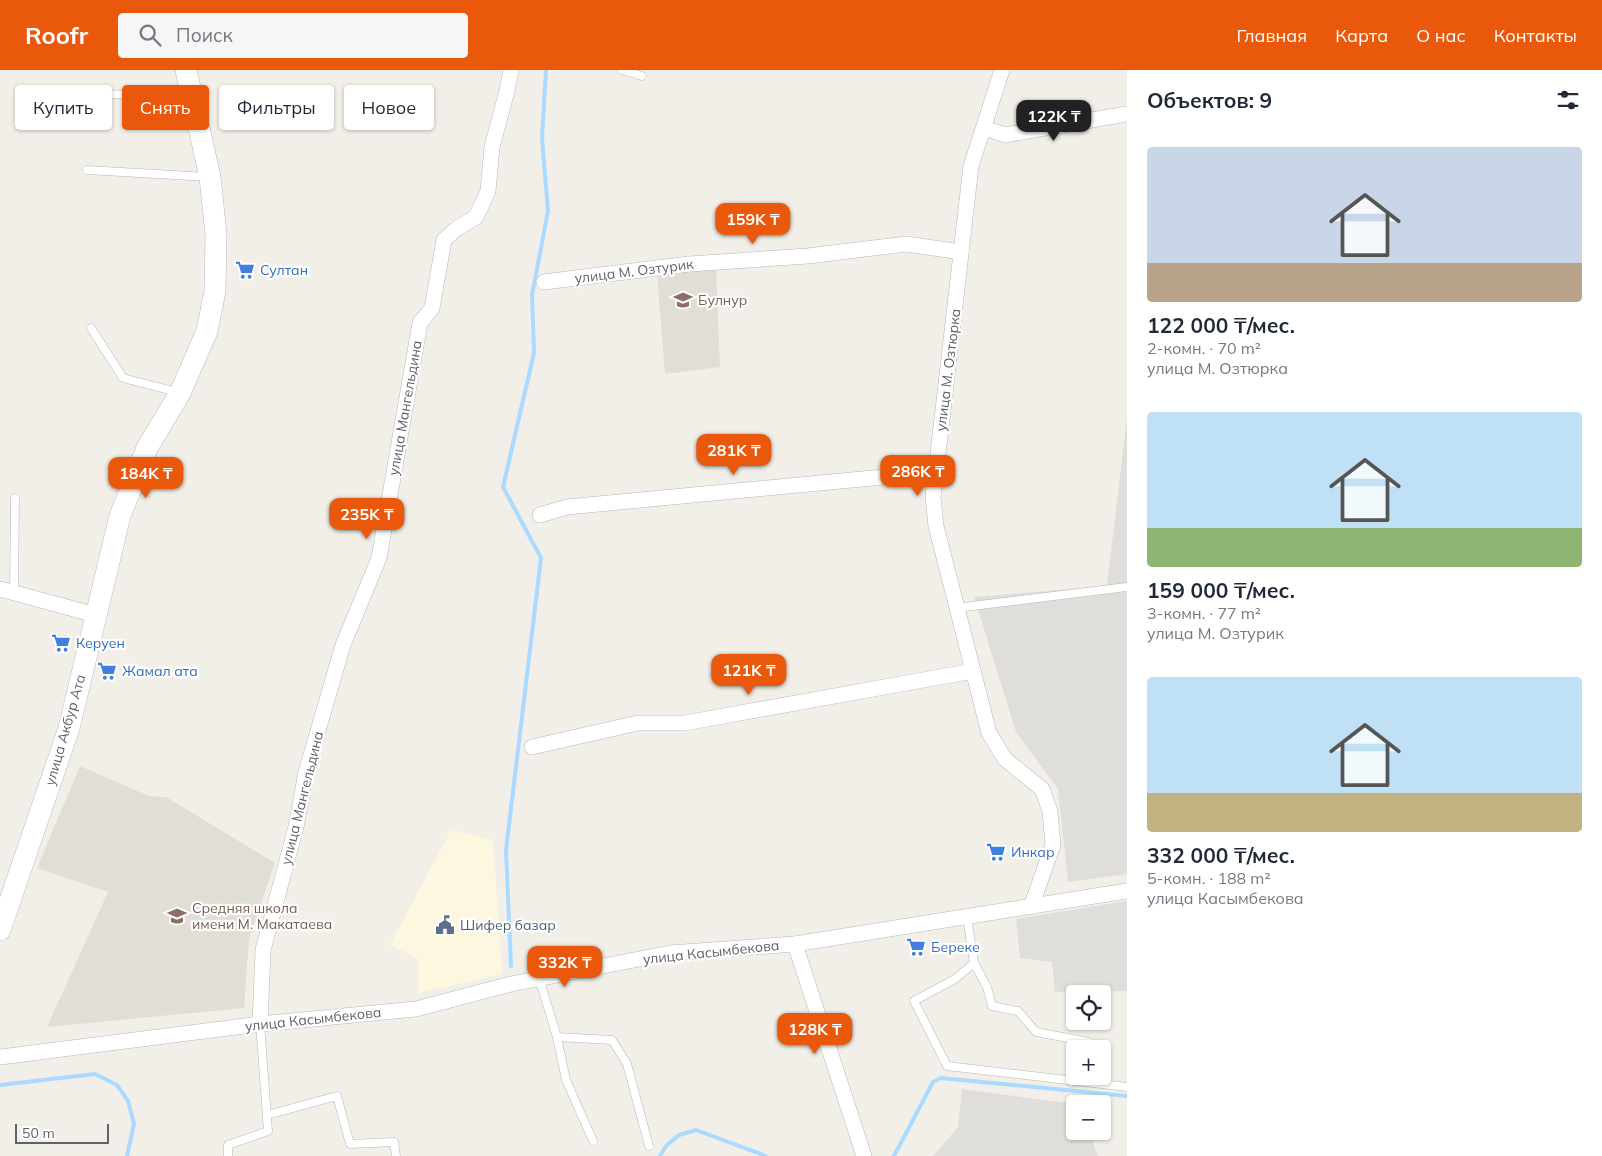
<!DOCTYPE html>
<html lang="ru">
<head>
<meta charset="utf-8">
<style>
	:root { --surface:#fff; --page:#f6f6f7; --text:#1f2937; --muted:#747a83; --accent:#ea580c }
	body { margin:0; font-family:Mulish,sans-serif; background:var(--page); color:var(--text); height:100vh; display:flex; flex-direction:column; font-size:19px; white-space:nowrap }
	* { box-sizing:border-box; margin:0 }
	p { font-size:16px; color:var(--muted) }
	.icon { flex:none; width:28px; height:28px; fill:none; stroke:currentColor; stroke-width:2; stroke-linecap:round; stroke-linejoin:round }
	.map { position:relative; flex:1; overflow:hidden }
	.panel { display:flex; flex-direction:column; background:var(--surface); width:475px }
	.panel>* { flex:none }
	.top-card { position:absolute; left:15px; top:15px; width:475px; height:45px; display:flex; gap:10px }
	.controls { position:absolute; left:1066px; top:915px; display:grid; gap:10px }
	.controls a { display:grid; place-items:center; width:45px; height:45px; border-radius:5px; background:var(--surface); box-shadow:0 1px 4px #0004; font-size:25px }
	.scale { position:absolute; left:15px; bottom:12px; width:94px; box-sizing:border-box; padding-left:5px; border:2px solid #5f6368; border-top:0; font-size:14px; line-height:18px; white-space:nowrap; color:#5f6368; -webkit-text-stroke:4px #fff; paint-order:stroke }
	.price { position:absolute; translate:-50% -42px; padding:0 11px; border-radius:10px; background:var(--accent); color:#fff; font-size:16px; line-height:32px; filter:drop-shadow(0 1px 2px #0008) }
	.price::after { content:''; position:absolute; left:50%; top:30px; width:15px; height:11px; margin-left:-8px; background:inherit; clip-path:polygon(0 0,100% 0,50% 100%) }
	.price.selected { background:#222; color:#fff }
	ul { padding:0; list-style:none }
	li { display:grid; align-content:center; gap:10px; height:265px; padding:0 20px }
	li span { display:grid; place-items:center; height:155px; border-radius:5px; color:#555 }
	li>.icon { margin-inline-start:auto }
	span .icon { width:90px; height:90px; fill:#fffc; stroke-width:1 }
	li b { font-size:21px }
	h2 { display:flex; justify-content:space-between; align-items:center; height:60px; padding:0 20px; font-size:21px }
	.pill { padding:0 18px; border-radius:5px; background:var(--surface); box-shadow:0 1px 4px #0004; font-size:18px; line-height:45px }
	.pill.selected { background:var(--accent); color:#fff }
	header { display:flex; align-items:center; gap:30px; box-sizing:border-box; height:70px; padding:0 25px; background:var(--accent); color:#fff }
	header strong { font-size:24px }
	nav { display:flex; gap:28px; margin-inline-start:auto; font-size:18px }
	.search { width:350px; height:45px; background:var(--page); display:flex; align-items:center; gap:12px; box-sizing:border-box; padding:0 18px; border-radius:5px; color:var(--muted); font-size:19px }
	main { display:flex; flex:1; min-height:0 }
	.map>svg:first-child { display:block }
	.commercial { fill:#fef7e0 }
	.industrial { fill:#e0deda }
	.education { fill:#e1ded6 }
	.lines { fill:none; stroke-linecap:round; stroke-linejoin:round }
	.stream { stroke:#aadaff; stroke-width:4 }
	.service-casing { stroke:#b5b8bc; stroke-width:9 }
	.minor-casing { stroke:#b5b8bc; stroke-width:16 }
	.secondary-casing { stroke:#b6babf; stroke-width:22 }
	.service { stroke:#fff; stroke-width:8 }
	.minor { stroke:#fff; stroke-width:15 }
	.secondary { stroke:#fff; stroke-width:21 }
	.labels { text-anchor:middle; stroke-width:4.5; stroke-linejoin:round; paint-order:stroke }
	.shop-label { font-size:14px; fill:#366cbe; stroke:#fff; text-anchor:start }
	.street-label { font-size:14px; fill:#5f6368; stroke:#fff }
	.education-label { font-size:14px; fill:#785e54; stroke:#fff; text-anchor:start }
	.service-label { font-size:14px; fill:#4e5e75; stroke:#fff; text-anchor:start }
</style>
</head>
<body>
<header>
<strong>Roofr</strong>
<div class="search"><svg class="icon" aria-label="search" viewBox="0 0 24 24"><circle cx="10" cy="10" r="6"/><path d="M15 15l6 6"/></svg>Поиск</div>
<nav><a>Главная</a><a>Карта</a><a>О нас</a><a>Контакты</a></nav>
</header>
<main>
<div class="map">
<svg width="1127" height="1086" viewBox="0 0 1127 1086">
	<rect width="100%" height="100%" fill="#f1efe8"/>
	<polygon class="commercial" points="451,760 493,770 502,904 418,923 418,888 390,875"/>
	<g class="industrial">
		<polygon points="1127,347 1127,804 1068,812 1058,719 1016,662 974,527 1107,516"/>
		<polygon points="1127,831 1127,921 1055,922 1052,892 1020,888 1016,849"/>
		<polygon points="962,1019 1075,1034 1075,1061 1089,1061 1098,1086 933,1086 958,1057"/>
	</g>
	<g class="education">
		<polygon points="716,198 720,297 665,304 657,204"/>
		<polygon points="80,696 149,726 166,727 275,793 249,869 244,938 47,957 108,822 37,798"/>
	</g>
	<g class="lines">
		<g class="stream">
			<polyline points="511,896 506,780 541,488 503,417 534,283 532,225 548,141 542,68 546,0"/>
			<polyline points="0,1015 95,1004 117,1015 128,1031 134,1054 127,1086"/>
			<polyline points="660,1086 666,1076 679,1065 696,1060 766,1086"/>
			<polyline points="894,1086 933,1012 941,1008 1127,1026"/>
		</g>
		<g class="service-casing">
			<g id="service">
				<polyline points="622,0 642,6"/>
				<polyline points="70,24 190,25"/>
				<polyline points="87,100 208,107"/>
				<polyline points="91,258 123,308 177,322"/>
				<polyline points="14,523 15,428"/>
				<polyline points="956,538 1127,517"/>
				<polyline points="967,847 974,893 987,917 992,936 1018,941 1036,962 1089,972"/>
				<polyline points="974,893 955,909 914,931 947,996 1127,1017"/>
				<polyline points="539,908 557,967 566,1010 593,1071"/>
				<polyline points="557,967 612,970 627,994 649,1076"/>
				<polyline points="267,1045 337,1026 350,1074 394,1072 396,1086"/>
				<polyline points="228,1086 228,1075 268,1061 260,954"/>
			</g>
		</g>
		<g class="minor-casing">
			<g id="minor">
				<polyline points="1002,0 971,96 933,427 936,456 989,663 1005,689 1042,719 1050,741 1053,775 1031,837"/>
				<polyline points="984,58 1005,65 1127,44"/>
				<polyline points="544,212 689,194 808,186 906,174 961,182"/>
				<polyline points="540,445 567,437 936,402"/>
				<polyline points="0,519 96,545"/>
				<polyline points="532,677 638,653 685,653 973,601"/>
				<polyline points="795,874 864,1086"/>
				<polyline points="260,954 263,880 296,757 306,702 343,575 379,488 420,253 432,238 444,170 456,159 476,147 488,121 492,77 507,21 511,0"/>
				<polyline points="0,987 260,954 416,939 511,914 670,883 795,874 1127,821"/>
			</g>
		</g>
		<g class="secondary-casing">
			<polyline id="secondary" points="0,860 69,658 120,446 147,378 180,323 207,261 215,221 216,164 210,107 186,0"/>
		</g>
		<use href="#service" class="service"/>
		<use href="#minor" class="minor"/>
		<use href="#secondary" class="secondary"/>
	</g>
	<defs>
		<g id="supermarket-bare" transform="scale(1.5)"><path d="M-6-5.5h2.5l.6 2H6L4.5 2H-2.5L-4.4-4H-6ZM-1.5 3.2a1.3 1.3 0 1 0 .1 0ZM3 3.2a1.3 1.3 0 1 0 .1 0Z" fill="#3f7fe0" stroke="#fff" stroke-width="2.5" paint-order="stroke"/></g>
		<g id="school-bare" transform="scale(1.5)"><path d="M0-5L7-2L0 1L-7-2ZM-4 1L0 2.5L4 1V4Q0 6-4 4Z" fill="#8d6e63" stroke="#fff" stroke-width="2.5" paint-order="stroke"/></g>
		<g id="civic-bare" transform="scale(1.5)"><path d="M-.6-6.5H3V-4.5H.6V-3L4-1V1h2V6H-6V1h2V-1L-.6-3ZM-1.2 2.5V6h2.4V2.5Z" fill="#5c6f8a" stroke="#fff" stroke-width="2.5" paint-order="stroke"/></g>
	</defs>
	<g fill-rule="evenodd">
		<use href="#supermarket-bare" x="245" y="200"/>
		<use href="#school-bare" x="683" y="230"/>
		<use href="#supermarket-bare" x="61" y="573"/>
		<use href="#supermarket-bare" x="107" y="601"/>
		<use href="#supermarket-bare" x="996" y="782"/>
		<use href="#school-bare" x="177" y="846"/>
		<use href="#civic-bare" x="445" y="855"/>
		<use href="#supermarket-bare" x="916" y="877"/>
	</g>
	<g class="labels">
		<g class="shop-label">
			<text x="260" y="205">Султан</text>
			<text x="76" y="578">Керуен</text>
			<text x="122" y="606">Жамал ата</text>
			<text x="1011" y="787">Инкар</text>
			<text x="931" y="882">Береке</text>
		</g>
		<g class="street-label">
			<text transform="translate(634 201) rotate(-7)" y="5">улица М. Озтурик</text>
			<text transform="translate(948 300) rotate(-83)" y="5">улица М. Озтюрка</text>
			<text transform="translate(405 338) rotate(-80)" y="5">улица Мангельдина</text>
			<text transform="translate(65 660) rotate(-74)" y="5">улица Акбур Ата</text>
			<text transform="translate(302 728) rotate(-76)" y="5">улица Мангельдина</text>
			<text transform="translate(711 882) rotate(-6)" y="5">улица Касымбекова</text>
			<text transform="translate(313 949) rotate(-6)" y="5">улица Касымбекова</text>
		</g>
		<g class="education-label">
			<text x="698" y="235">Булнур</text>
			<text x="192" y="843">Средняя школа<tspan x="192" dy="16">имени М. Макатаева</tspan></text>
		</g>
		<g class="service-label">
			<text x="460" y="860">Шифер базар</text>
		</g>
	</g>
</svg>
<div class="controls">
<a><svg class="icon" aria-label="locate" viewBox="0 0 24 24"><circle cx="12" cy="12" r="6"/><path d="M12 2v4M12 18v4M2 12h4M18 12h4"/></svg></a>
<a>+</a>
<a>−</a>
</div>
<div class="scale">50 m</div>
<b class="price selected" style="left:1054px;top:72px">122K ₸</b>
<b class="price" style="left:753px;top:175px">159K ₸</b>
<b class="price" style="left:734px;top:406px">281K ₸</b>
<b class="price" style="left:918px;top:427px">286K ₸</b>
<b class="price" style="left:146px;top:429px">184K ₸</b>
<b class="price" style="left:367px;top:470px">235K ₸</b>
<b class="price" style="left:749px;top:626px">121K ₸</b>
<b class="price" style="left:565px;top:918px">332K ₸</b>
<b class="price" style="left:815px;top:985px">128K ₸</b>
<div class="top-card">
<a class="pill">Купить</a>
<a class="pill selected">Снять</a>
<a class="pill">Фильтры</a>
<a class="pill">Новое</a>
</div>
</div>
<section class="panel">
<h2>Объектов: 9<svg class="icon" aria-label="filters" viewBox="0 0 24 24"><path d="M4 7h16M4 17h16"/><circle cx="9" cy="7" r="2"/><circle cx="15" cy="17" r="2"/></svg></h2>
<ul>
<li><span style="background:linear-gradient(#c9d6e8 75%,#b9a48a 0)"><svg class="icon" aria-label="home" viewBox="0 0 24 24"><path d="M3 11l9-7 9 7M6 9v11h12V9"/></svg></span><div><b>122 000 ₸/мес.</b><p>2-комн. · 70 m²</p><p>улица М. Озтюрка</p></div></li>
<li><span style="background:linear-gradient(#bfe0f5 75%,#8fb573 0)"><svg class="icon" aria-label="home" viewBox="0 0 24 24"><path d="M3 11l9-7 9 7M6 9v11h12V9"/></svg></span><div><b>159 000 ₸/мес.</b><p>3-комн. · 77 m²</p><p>улица М. Озтурик</p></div></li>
<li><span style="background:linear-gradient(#bfe0f5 75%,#c2b280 0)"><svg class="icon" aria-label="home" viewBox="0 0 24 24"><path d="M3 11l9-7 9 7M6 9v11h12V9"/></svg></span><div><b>332 000 ₸/мес.</b><p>5-комн. · 188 m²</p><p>улица Касымбекова</p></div></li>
</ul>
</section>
</main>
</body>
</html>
